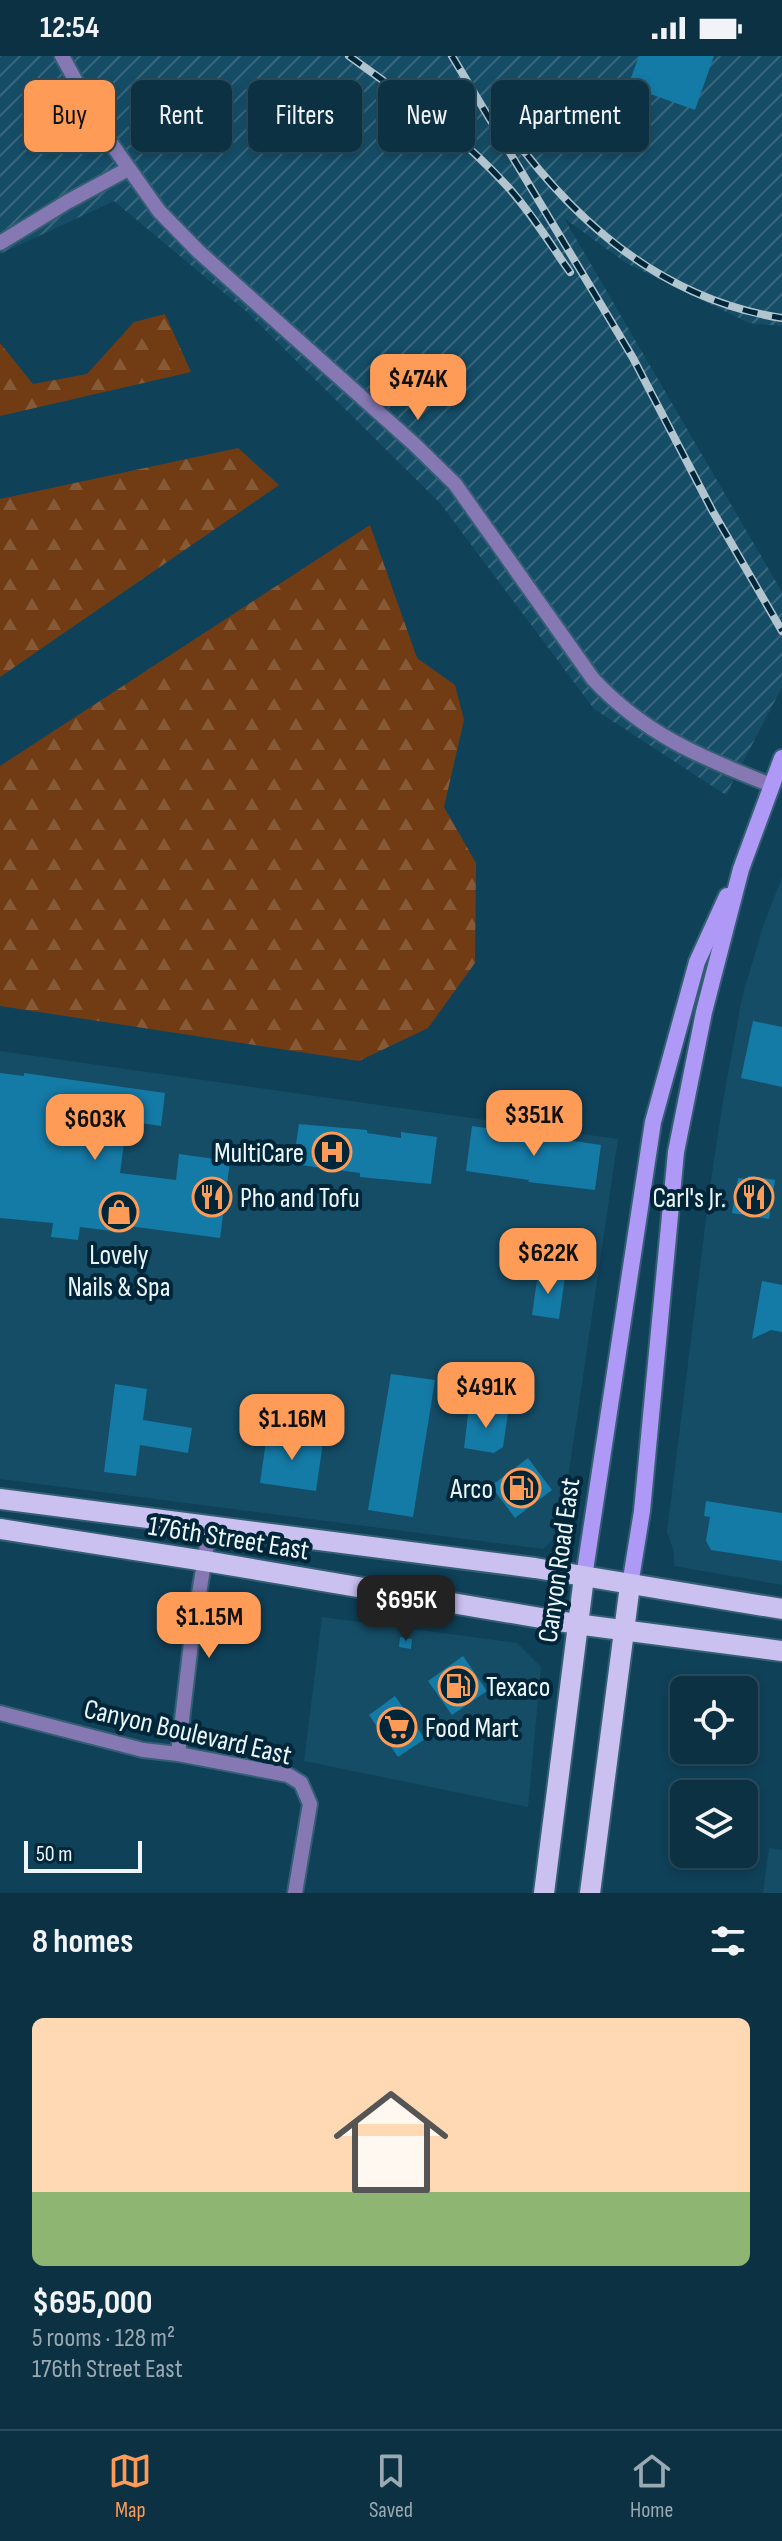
<!DOCTYPE html>
<html lang="en">
<head>
<meta charset="utf-8">
<style>
	:root { --surface:#0b3143; --page:#193d4e; --text:#f1f3f6; --muted:#9aa9b2; --line:#2b4c5c; --accent:#fe9c57 }
	body { margin:0; font-family:"Sofia Sans Condensed",sans-serif; background:var(--page); color:var(--text); height:100vh; display:flex; flex-direction:column; font-size:30px; white-space:nowrap }
	* { box-sizing:border-box; margin:0 }
	p { font-size:26px; color:var(--muted) }
	.icon { flex:none; width:44px; height:44px; fill:none; stroke:currentColor; stroke-width:2; stroke-linecap:round; stroke-linejoin:round }
	.map { position:relative; height:1837px; overflow:hidden }
	.panel { display:flex; flex-direction:column; background:var(--surface); flex:1 }
	.panel>* { flex:none }
	.guide { position:absolute; left:24px; top:24px; width:734px; height:72px; display:flex; gap:16px }
	.controls { position:absolute; left:670px; top:1620px; display:grid; gap:16px }
	.controls a { display:grid; place-items:center; width:88px; height:88px; border-radius:12px; background:var(--surface); box-shadow:0 4px 12px #0003,0 0 0 2px var(--line); font-size:40px }
	.scale { position:absolute; left:24px; bottom:20px; width:118px; box-sizing:border-box; padding-left:8px; border:4px solid #eef6fb; border-top:0; font-size:22px; line-height:28px; white-space:nowrap; color:#eef6fb; -webkit-text-stroke:6px #002739; paint-order:stroke }
	.price { position:absolute; translate:-50% -68px; padding:0 18px; border-radius:16px; background:var(--accent); color:#111; font-size:26px; line-height:52px; filter:drop-shadow(0 2px 4px #0008) }
	.price::after { content:''; position:absolute; left:50%; top:48px; width:24px; height:18px; margin-left:-12px; background:inherit; clip-path:polygon(0 0,100% 0,50% 100%) }
	.price.selected { background:#222; color:#fff }
	ul { padding:0; list-style:none }
	li { display:grid; align-content:center; gap:16px; height:424px; padding:0 32px }
	li+li { border-top:2px solid var(--line) }
	li span { display:grid; place-items:center; height:248px; border-radius:12px; color:#555 }
	li>.icon { margin-inline-start:auto }
	span .icon { width:144px; height:144px; fill:#fffc; stroke-width:1 }
	li b { font-size:34px }
	h2 { display:flex; justify-content:space-between; align-items:center; height:96px; padding:0 32px; font-size:34px }
	.tag { padding:0 28px; border-radius:12px; background:var(--surface); box-shadow:0 4px 12px #0003,0 0 0 2px var(--line); font-size:28px; line-height:72px }
	.tag.selected { background:var(--accent); color:#111 }
	.status { display:flex; justify-content:space-between; align-items:center; height:56px; padding:0 40px; background:var(--surface); direction:ltr }
	.status svg { height:22px; fill:currentColor }
	.menu { display:flex; justify-content:space-around; align-items:center; height:112px; border-top:2px solid var(--line); background:var(--surface); font-size:22px; color:var(--muted) }
	.menu a { display:grid; justify-items:center; gap:4px }
	.menu .selected { color:var(--accent) }
	.map>svg:first-child { display:block }
	.built { fill:#154d67 }
	.industrial { fill:url(#industrial-furrows) }
	.forest { fill:url(#forest-firs) }
	.building { fill:#147aa6 }
	.lines { fill:none; stroke-linecap:round; stroke-linejoin:round }
	.minor-casing { stroke:#335e73; stroke-width:18 }
	.secondary-casing { stroke:#335e73; stroke-width:20 }
	.primary-casing { stroke:#335e73; stroke-width:24 }
	.minor { stroke:#8679b3; stroke-width:14 }
	.secondary { stroke:#af99f6; stroke-width:16 }
	.primary { stroke:#cac1f1; stroke-width:20 }
	.rail-casing { stroke:#b2c5cf; stroke-width:8 }
	.rail { stroke:#002739; stroke-width:5; stroke-dasharray:15; stroke-linecap:butt }
	.labels { text-anchor:middle; stroke-width:8; stroke-linejoin:round; paint-order:stroke }
	.poi-label { font-size:28px; fill:#eef6fb; stroke:#002739; text-anchor:end }
	.street-label { font-size:28px; fill:#eef6fb; stroke:#002739 }
</style>
</head>
<body>
<div class="status"><b>12:54</b><svg viewBox="0 0 49 12"><path d="M0 12V9h3v3zM5 12V6h3v6zM10 12V3h3v9zM15 12V0h3v12zM26 1h20v11H26zM47 4h2v5h-2z"/></svg></div>
<div class="map">
<svg width="782" height="1837" viewBox="0 0 782 1837">
	<defs>
		<pattern id="industrial-furrows" width="10" height="10" patternUnits="userSpaceOnUse" patternTransform="scale(2)"><rect width="10" height="10" fill="#154d67"/><path d="M-1 1l2-2M0 10L10 0M9 11l2-2" fill="none" stroke="#37677e"/></pattern>
		<pattern id="forest-firs" width="22" height="20" patternUnits="userSpaceOnUse" patternTransform="scale(2)"><rect width="22" height="20" fill="#713c14"/><path d="M5 1l3.5 6h-7zM16 11l3.5 6h-7z" fill="#865937"/></pattern>
	</defs>
	<rect width="100%" height="100%" fill="#0f4159"/>
	<g class="built">
		<polygon points="782,822 782,1529 674,1510 674,1496 667,1476 710,1131 723,1045 742,942 763,870"/>
		<polygon points="0,995 618,1083 560,1477 543,1493 0,1423"/>
		<polygon points="322,1561 517,1587 541,1611 528,1751 304,1705"/>
		<polygon points="769,1792 782,1794 782,1837 763,1837"/>
	</g>
	<polygon class="industrial" points="0,0 782,0 782,270 749,267 626,207 564,162 782,536 782,631 726,739 594,653 440,447 247,256 114,145 0,198"/>
	<g class="forest">
		<polygon points="165,258 191,316 0,360 0,287 33,328 87,318 134,266"/>
		<polygon points="238,392 279,429 0,621 0,443"/>
		<polygon points="370,469 417,602 455,629 464,664 444,751 476,807 475,907 428,972 359,1005 0,950 0,710"/>
	</g>
	<g class="building">
		<polygon points="639,0 714,0 695,54 628,30"/>
		<polygon points="753,965 782,971 782,1031 741,1022"/>
		<polygon points="0,1017 24,1020 24,1017 165,1037 161,1070 127,1065 120,1117 176,1124 179,1098 230,1105 220,1182 113,1168 112,1175 80,1171 78,1184 51,1181 53,1167 0,1162"/>
		<polygon points="299,1068 367,1074 367,1077 401,1082 401,1076 437,1081 431,1128 360,1121 360,1117 293,1108"/>
		<polygon points="472,1070 601,1089 595,1134 528,1126 529,1124 466,1115"/>
		<polygon points="748,1120 775,1124 769,1163 732,1157 738,1122 748,1123"/>
		<polygon points="538,1217 565,1221 559,1263 532,1259"/>
		<polygon points="762,1225 782,1229 782,1276 771,1274 752,1283"/>
		<polygon points="391,1318 435,1324 413,1461 368,1454"/>
		<polygon points="115,1328 147,1333 143,1364 192,1372 188,1397 140,1389 136,1420 104,1416"/>
		<polygon points="469,1351 508,1357 503,1391 494,1397 464,1392"/>
		<polygon points="267,1378 323,1386 316,1435 260,1427"/>
		<polygon points="528,1402 552,1434 515,1462 491,1430"/>
		<polygon points="706,1445 782,1457 782,1505 711,1494 706,1485 710,1461 704,1460"/>
		<polygon points="400,1581 412,1583 411,1593 399,1591"/>
		<polygon points="463,1600 487,1635 452,1659 428,1625"/>
		<polygon points="395,1640 425,1683 398,1701 369,1659"/>
	</g>
	<g class="lines">
		<g class="minor-casing">
			<g id="minor">
				<path d="M62 0 106 80 159 155 198 195 414 388 455 428 593 623C644 678 702 702 771 729"/>
				<polyline points="0,187 67,146 128,113"/>
				<polyline points="0,1657 143,1694 178,1698 288,1719 301,1727 310,1748 295,1837"/>
				<polyline points="178,1698 191,1587 210,1470"/>
			</g>
		</g>
		<g class="secondary-casing">
			<g id="secondary">
				<polyline points="584,1521 653,1066 697,906 727,840"/>
				<polyline points="630,1529 642,1455 676,1096 704,956 741,813 782,702"/>
			</g>
		</g>
		<g class="primary-casing">
			<g id="primary">
				<polyline points="0,1443 535,1512 782,1553"/>
				<polyline points="0,1473 205,1505 576,1568 782,1595"/>
				<polyline points="544,1837 584,1521"/>
				<polyline points="590,1837 630,1529"/>
			</g>
		</g>
		<use href="#minor" class="minor"/>
		<use href="#secondary" class="secondary"/>
		<use href="#primary" class="primary"/>
		<g class="rail-casing">
			<g id="rail">
				<path d="M349 0C405 40 461 79 507 130 531 156 550 188 570 216"/>
				<polyline points="452,0 633,302 712,454 782,575"/>
				<path d="M509 75C576 168 665 244 782 262"/>
			</g>
		</g>
		<use href="#rail" class="rail"/>
	</g>
	<defs>
		<g id="hospital-ring" transform="scale(2)"><circle r="9.5" fill="#002739" stroke="#fe9c57" stroke-width="1.5"/><path d="M-5-5h3v3.5h4V-5h3V5h-3V1.5h-4V5h-3Z" fill="#fe9c57"/></g>
		<g id="restaurant-ring" transform="scale(2)"><circle r="9.5" fill="#002739" stroke="#fe9c57" stroke-width="1.5"/><path d="M-5-6h1v4h1v-4h1v4h1v-4h1v5L-1.5 .5V6h-2V.5L-5-1ZM5-6V6H3V1.5H1.5Q1.5-4 5-6Z" fill="#fe9c57"/></g>
		<g id="shop-ring" transform="scale(2)"><circle r="9.5" fill="#002739" stroke="#fe9c57" stroke-width="1.5"/><path d="M-5-2.5h2.3a2.7 3.5 0 0 1 5.4 0H5L5.5 6h-11ZM-1.5-2.5h3a1.5 2.3 0 0 0-3 0Z" fill="#fe9c57"/></g>
		<g id="fuel-ring" transform="scale(2)"><circle r="9.5" fill="#002739" stroke="#fe9c57" stroke-width="1.5"/><path d="M-5.5-6h7V0h2V4h1.3V-2.5L3-4.5l.8-.8L6-3V5H2.5V1h-1V6h-7ZM-4.2-4.7v3.2H.2V-4.7Z" fill="#fe9c57"/></g>
		<g id="supermarket-ring" transform="scale(2)"><circle r="9.5" fill="#002739" stroke="#fe9c57" stroke-width="1.5"/><path d="M-6-5.5h2.5l.6 2H6L4.5 2H-2.5L-4.4-4H-6ZM-1.5 3.2a1.3 1.3 0 1 0 .1 0ZM3 3.2a1.3 1.3 0 1 0 .1 0Z" fill="#fe9c57"/></g>
	</defs>
	<g fill-rule="evenodd">
		<use href="#hospital-ring" x="332" y="1096"/>
		<use href="#restaurant-ring" x="212" y="1141"/>
		<use href="#restaurant-ring" x="754" y="1141"/>
		<use href="#shop-ring" x="119" y="1156"/>
		<use href="#fuel-ring" x="521" y="1432"/>
		<use href="#fuel-ring" x="458" y="1630"/>
		<use href="#supermarket-ring" x="397" y="1671"/>
	</g>
	<g class="labels">
		<g class="poi-label">
			<text x="304" y="1106">MultiCare</text>
			<text x="240" y="1151" text-anchor="start">Pho and Tofu</text>
			<text x="726" y="1151">Carl's Jr.</text>
			<text x="119" y="1208" text-anchor="middle">Lovely<tspan x="119" dy="32">Nails &amp; Spa</tspan></text>
			<text x="493" y="1442">Arco</text>
			<text x="486" y="1640" text-anchor="start">Texaco</text>
			<text x="425" y="1681" text-anchor="start">Food Mart</text>
		</g>
		<g class="street-label">
			<text transform="translate(229 1481) rotate(9)" y="10">176th Street East</text>
			<text transform="translate(558 1504) rotate(-82)" y="10">Canyon Road East</text>
			<text transform="translate(188 1675) rotate(13)" y="10">Canyon Boulevard East</text>
		</g>
	</g>
</svg>
<div class="controls">
<a><svg class="icon" aria-label="locate" viewBox="0 0 24 24"><circle cx="12" cy="12" r="6"/><path d="M12 2v4M12 18v4M2 12h4M18 12h4"/></svg></a>
<a><svg class="icon" aria-label="layers" viewBox="0 0 24 24"><path d="M12 4l9 5-9 5-9-5zM3 14l9 5 9-5"/></svg></a>
</div>
<div class="scale">50 m</div>
<b class="price" style="left:418px;top:366px">$474K</b>
<b class="price" style="left:534px;top:1102px">$351K</b>
<b class="price" style="left:95px;top:1106px">$603K</b>
<b class="price" style="left:548px;top:1240px">$622K</b>
<b class="price" style="left:486px;top:1374px">$491K</b>
<b class="price" style="left:292px;top:1406px">$1.16M</b>
<b class="price selected" style="left:406px;top:1587px">$695K</b>
<b class="price" style="left:209px;top:1604px">$1.15M</b>
<div class="guide">
<a class="tag selected">Buy</a>
<a class="tag">Rent</a>
<a class="tag">Filters</a>
<a class="tag">New</a>
<a class="tag">Apartment</a>
</div>
</div>
<section class="panel">
<h2>8 homes<svg class="icon" aria-label="filters" viewBox="0 0 24 24"><path d="M4 7h16M4 17h16"/><circle cx="9" cy="7" r="2"/><circle cx="15" cy="17" r="2"/></svg></h2>
<ul>
<li><span style="background:linear-gradient(#ffd9b3 70%,#8fb573 0)"><svg class="icon" aria-label="home" viewBox="0 0 24 24"><path d="M3 11l9-7 9 7M6 9v11h12V9"/></svg></span><div><b>$695,000</b><p>5 rooms · 128 m²</p><p>176th Street East</p></div></li>
</ul>
</section>
<nav class="menu">
<a class="selected"><svg class="icon" aria-label="map" viewBox="0 0 24 24"><path d="M3 6l6-2 6 2 6-2v14l-6 2-6-2-6 2zM9 4v14M15 6v14"/></svg>Map</a>
<a><svg class="icon" aria-label="saved" viewBox="0 0 24 24"><path d="M7 4h10v16l-5-4-5 4z"/></svg>Saved</a>
<a><svg class="icon" aria-label="home" viewBox="0 0 24 24"><path d="M3 11l9-7 9 7M6 9v11h12V9"/></svg>Home</a>
</nav>
</body>
</html>
